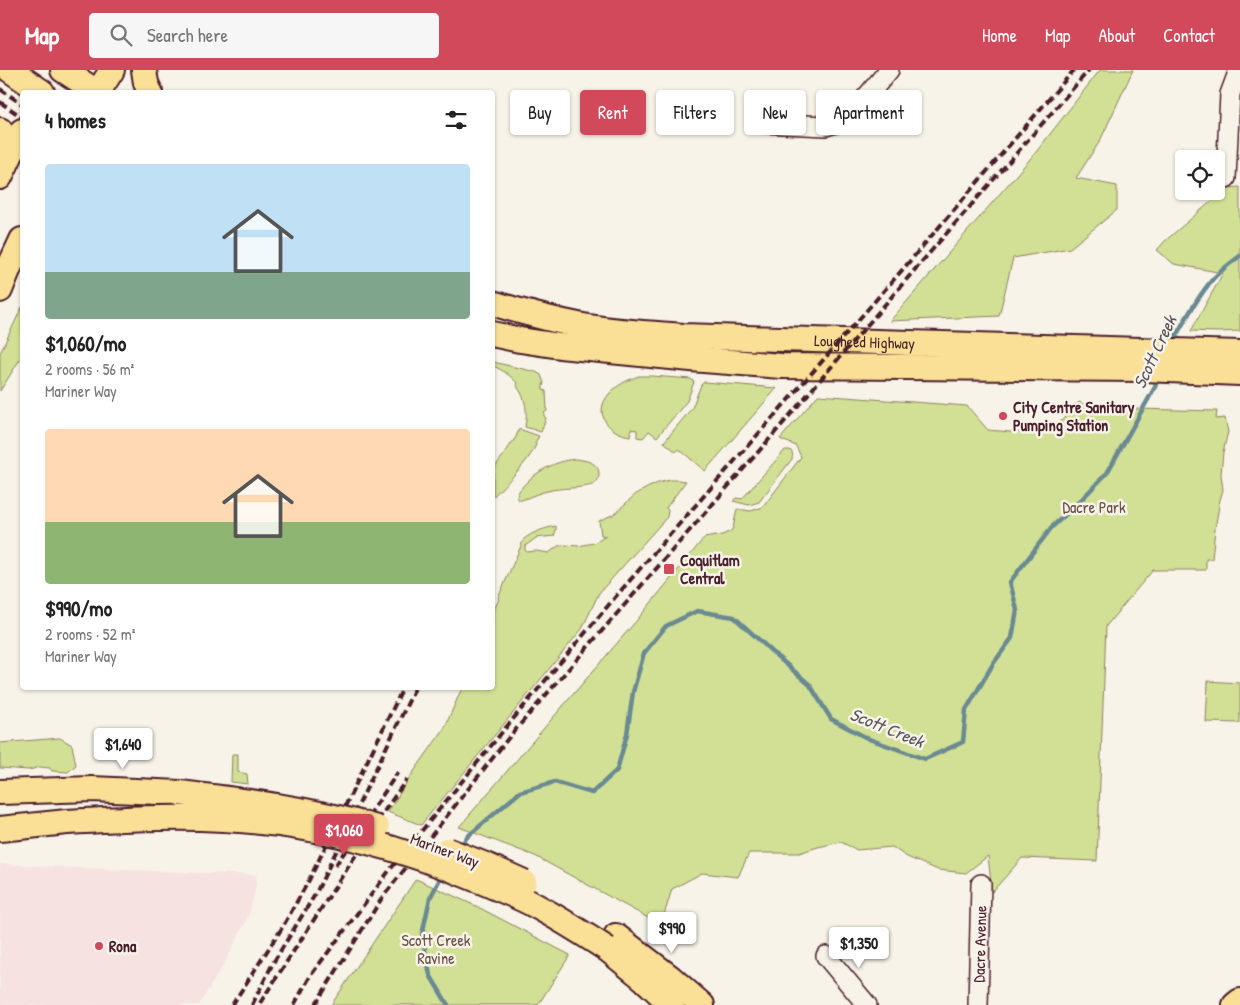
<!DOCTYPE html>
<html lang="en">
<head>
<meta charset="utf-8">
<style>
	:root { --surface:#fff; --page:#f6f6f6; --text:#222; --muted:#767676; --accent:#d1495b }
	body { margin:0; font-family:"Patrick Hand",sans-serif; background:var(--page); color:var(--text); height:100vh; display:flex; flex-direction:column; font-size:19px; white-space:nowrap }
	* { box-sizing:border-box; margin:0 }
	p { font-size:16px; color:var(--muted) }
	.icon { flex:none; width:28px; height:28px; fill:none; stroke:currentColor; stroke-width:2; stroke-linecap:round; stroke-linejoin:round }
	.map { position:relative; flex:1; overflow:hidden }
	.details { position:absolute; left:20px; top:20px; width:475px; height:600px; display:flex; flex-direction:column; background:var(--surface); border-radius:5px; box-shadow:0 1px 4px #0004 }
	.details>* { flex:none }
	.guide { position:absolute; left:510px; top:20px; width:475px; height:45px; display:flex; gap:10px }
	.controls { position:absolute; left:1175px; top:80px; display:grid; gap:10px }
	.controls a { display:grid; place-items:center; width:50px; height:50px; border-radius:5px; background:var(--surface); box-shadow:0 1px 4px #0004; font-size:25px }
	.price { position:absolute; translate:-50% -42px; padding:0 11px; border-radius:5px; background:#fff; color:#222; font-size:16px; line-height:32px; filter:drop-shadow(0 1px 2px #0008) }
	.price::after { content:''; position:absolute; left:50%; top:30px; width:15px; height:11px; margin-left:-8px; background:inherit; clip-path:polygon(0 0,100% 0,50% 100%) }
	.price.active { background:var(--accent); color:#fff }
	ul { padding:0; list-style:none }
	li { display:grid; align-content:center; gap:10px; height:265px; padding:0 25px }
	li span { display:grid; place-items:center; height:155px; border-radius:5px; color:#555 }
	li>.icon { margin-inline-start:auto }
	span .icon { width:90px; height:90px; fill:#fffc; stroke-width:1 }
	li b { font-size:21px }
	h2 { display:flex; justify-content:space-between; align-items:center; height:60px; padding:0 25px; font-size:21px }
	.tag { padding:0 18px; border-radius:5px; background:var(--surface); box-shadow:0 1px 4px #0004; font-size:18px; line-height:45px }
	.tag.active { background:var(--accent); color:#fff }
	header { display:flex; align-items:center; gap:30px; box-sizing:border-box; height:70px; padding:0 25px; background:var(--accent); color:#fff }
	header strong { font-size:24px }
	nav { display:flex; gap:28px; margin-inline-start:auto; font-size:18px }
	.search { width:350px; height:45px; background:var(--page); display:flex; align-items:center; gap:12px; box-sizing:border-box; padding:0 18px; border-radius:5px; color:var(--muted); font-size:19px }
	.map>svg:first-child { display:block }
	.built { fill:#f5e2e1 }
	.green { fill:#d1e094; stroke:#8e8060 }
	.lines { fill:none; stroke-linecap:round; stroke-linejoin:round }
	.stream { stroke:#6a8993; stroke-width:4.5 }
	.minor-casing { stroke:#4a1f2b; stroke-width:22 }
	.major-casing { stroke:#4a1f2b; stroke-width:28 }
	.minor { stroke:#f7f3e8; stroke-width:19 }
	.major { stroke:#fadf96; stroke-width:24 }
	.rail { stroke:#4a1f2b; stroke-width:4; stroke-dasharray:8 4; stroke-linecap:butt }
	.major-bridge-casing { stroke:#4a1f2b; stroke-width:28; stroke-linecap:butt }
	.major-bridge { stroke:#fadf96; stroke-width:24 }
	.poi-dot { fill:#d1495b; stroke:#f7f3e8; stroke-width:2 }
	.labels { text-anchor:middle; stroke-width:5; stroke-linejoin:round; paint-order:stroke }
	.street-label { font-size:16px; fill:#4a1f2b; stroke:#f7f3e8 }
	.poi-label { font-size:16px; font-weight:bold; fill:#4a1f2b; stroke:#f7f3e8; text-anchor:start }
	.park-label { font-size:16px; fill:#6c4f45; stroke:#f7f3e8 }
	.water-label { font-size:18px; font-style:italic; fill:#5a545f; stroke:#f7f3e8 }
</style>
</head>
<body>
<header>
<strong>Map</strong>
<div class="search"><svg class="icon" aria-label="search" viewBox="0 0 24 24"><circle cx="10" cy="10" r="6"/><path d="M15 15l6 6"/></svg>Search here</div>
<nav><a>Home</a><a>Map</a><a>About</a><a>Contact</a></nav>
</header>
<div class="map">
<svg width="1240" height="935" viewBox="0 0 1240 935">
	<rect width="100%" height="100%" fill="#f7f3e8"/>
	<filter id="ink" filterUnits="userSpaceOnUse"><feTurbulence type="fractalNoise" baseFrequency=".02" numOctaves="2"/><feDisplacementMap in="SourceGraphic" scale="10" xChannelSelector="R" yChannelSelector="G"/><feConvolveMatrix kernelMatrix="1 2 1 2 8 2 1 2 1" color-interpolation-filters="sRGB"/></filter>
	<g filter="url(#ink)">
		<polygon class="built" points="0,794 78,798 256,805 256,815 250,841 245,853 225,892 199,935 0,935"/>
		<g class="green">
			<polygon points="1100,0 1133,0 1100,71 1076,108 1117,116 1117,140 1070,178 1013,188 999,246 890,251 1036,82"/>
			<polygon points="1240,117 1240,261 1219,262 1191,261 1223,203 1174,194 1157,180 1165,171 1227,118"/>
			<polygon points="22,237 22,286 0,321 0,283"/>
			<path d="M493 292 536 302 541 305 544 313 543 316V320L546 321 547 341 544 343V346L546 348 541 362 525 357C528 341 526 329 517 316L518 314C511 306 503 300 493 296Z"/>
			<path d="M639 306H652L691 309 694 312 687 331 657 367 649 361 643 368 637 367V360L631 359 630 366C609 363 592 344 609 324 617 315 627 310 639 306Z"/>
			<polygon points="704,312 777,318 705,401 679,379 676,382 664,372 692,338 701,315"/>
			<polygon points="818,325 967,336 988,360 1011,362 1051,362 1079,332 1098,341 1125,335 1137,339 1217,341 1216,349 1225,348 1228,362 1223,382 1221,404 1223,420 1220,430 1215,459 1212,489 1206,489 1206,500 1153,500 1106,556 1097,791 1022,788 992,822 988,786 966,803 938,800 907,787 892,777 857,780 841,772 818,777 799,783 749,783 738,807 702,803 672,819 661,855 535,786 459,757 637,550 704,468 722,465 731,461 733,458 737,439 751,441 763,437 801,387 796,376 780,369"/>
			<path d="M519 359 539 366 535 373 536 375C528 393 506 413 493 427V400L516 367Z"/>
			<path d="M785 380H790C793 383 793 385 792 389L759 432 749 435 733 431 736 428 742 429Z"/>
			<path d="M575 389C585 390 599 392 599 404 599 408 598 412 594 414 588 418 561 418 552 420 541 422 532 426 522 430H519C515 425 519 421 523 416 536 401 556 391 575 389Z"/>
			<path d="M670 410H679L686 411 666 438 668 440 667 447 599 523 582 559 421 755 388 742 410 707 444 659 462 618H492L493 542 499 529 498 528 524 469C533 462 545 458 556 456V460L554 466 536 468 525 476V480L527 482 536 481 549 483 558 476 567 475 578 476 594 473 606 466 601 465 599 451 614 444 636 424 649 417 658 413Z"/>
			<polygon points="1208,611 1240,613 1240,653 1206,652"/>
			<polygon points="60,668 72,675 76,695 68,702 52,701 50,698 40,697 29,700 0,698 0,673"/>
			<polygon points="232,684 238,684 238,702 247,704 248,714 231,712"/>
			<polygon points="416,809 476,836 570,885 538,935 331,935"/>
		</g>
		<g class="lines">
			<g class="stream">
				<path d="M1172 273C1183 253 1194 233 1208 215 1215 205 1229 194 1240 186"/>
				<polyline points="460,777 467,767 520,722 555,712 592,723 617,700 627,664 633,622 644,583 666,556 697,541 734,547 779,588 810,615 831,649 869,669 925,689 963,672 966,640 993,594 1012,568 1017,540 1010,512 1052,457 1080,431 1107,403 1155,317 1158,307"/>
				<polyline points="442,805 430,828 422,865 430,905 448,935"/>
			</g>
			<g class="minor-casing">
				<g id="minor">
					<polyline points="761,53 826,56 848,49 889,0"/>
					<polyline points="1226,108 1230,24 1239,0"/>
					<polyline points="826,886 867,935"/>
					<path id="s1" d="M978 935 981 814"/>
				</g>
			</g>
			<g class="major-casing">
				<g id="major">
					<polyline points="10,0 42,22"/>
					<polyline points="63,0 97,22"/>
					<polyline points="144,0 146,13 150,22"/>
					<polyline points="98,22 112,0"/>
					<polyline points="0,60 5,96"/>
					<polyline points="0,107 22,61"/>
					<polyline points="0,220 8,200 22,170"/>
					<path id="s2" d="M492 233C522 242 552 250 583 256 616 262 650 263 683 266L1240 283"/>
					<polyline points="492,264 520,270 560,276 691,289 781,296 1144,299 1240,303"/>
					<polyline points="0,722 92,719 180,723"/>
					<polyline points="0,759 67,752"/>
					<polyline points="616,866 671,908 702,935"/>
					<polyline points="607,879 644,909 672,935"/>
					<polyline points="1235,935 1240,931"/>
				</g>
			</g>
			<use href="#minor" class="minor"/>
			<use href="#major" class="major"/>
			<g class="rail">
				<polyline points="0,19 22,34"/>
				<polyline points="0,32 22,47"/>
				<polyline points="335,796 398,702"/>
				<polyline points="260,933 385,740 407,709"/>
				<polyline points="232,935 282,858 309,810 403,618"/>
				<polyline points="252,935 273,893 316,823 415,618"/>
				<polyline points="294,935 311,905 389,801 508,655 617,525 903,199 1074,0"/>
				<polyline points="315,935 382,828 510,666 766,373 912,203 1089,0"/>
			</g>
			<g class="major-bridge-casing">
				<g id="major-bridge">
					<path d="M180 723C246 731 312 739 377 758"/>
					<path d="M67 752C119 749 171 746 223 749 311 753 399 776 480 811 499 819 518 826 536 836 560 849 584 864 607 879"/>
					<polyline points="447,780 488,796 524,812"/>
				</g>
			</g>
			<use href="#major-bridge" class="major-bridge"/>
		</g>
	</g>
	<g class="poi-dot">
		<circle cx="1003" cy="346" r="5"/>
		<rect x="663" y="493" width="12" height="12" rx="2.5"/>
		<circle cx="99" cy="876" r="5"/>
	</g>
	<g class="labels">
		<g class="street-label">
			<text dy="6" stroke="none"><textPath href="#s2" startOffset="376">Lougheed Highway</textPath></text>
			<text transform="translate(445 780) rotate(20)" y="6">Mariner Way</text>
			<text dy="6" stroke="none"><textPath href="#s1" startOffset="61">Dacre Avenue</textPath></text>
		</g>
		<g class="poi-label">
			<text x="1013" y="343">City Centre Sanitary<tspan x="1013" dy="18">Pumping Station</tspan></text>
			<text x="680" y="496">Coquitlam<tspan x="680" dy="18">Central</tspan></text>
			<text x="109" y="882">Rona</text>
		</g>
		<g class="park-label">
			<text x="1094" y="443">Dacre Park</text>
			<text x="436" y="876">Scott Creek<tspan x="436" dy="18">Ravine</tspan></text>
		</g>
		<g class="water-label">
			<text transform="translate(1155 282) rotate(-65)" y="6">Scott Creek</text>
			<text transform="translate(887 658) rotate(22)" y="6">Scott Creek</text>
		</g>
	</g>
</svg>
<div class="controls">
<a><svg class="icon" aria-label="locate" viewBox="0 0 24 24"><circle cx="12" cy="12" r="6"/><path d="M12 2v4M12 18v4M2 12h4M18 12h4"/></svg></a>
</div>
<b class="price" style="left:123px;top:700px">$1,640</b>
<b class="price active" style="left:344px;top:786px">$1,060</b>
<b class="price" style="left:672px;top:884px">$990</b>
<b class="price" style="left:859px;top:899px">$1,350</b>
<div class="guide">
<a class="tag">Buy</a>
<a class="tag active">Rent</a>
<a class="tag">Filters</a>
<a class="tag">New</a>
<a class="tag">Apartment</a>
</div>
<section class="details">
<h2>4 homes<svg class="icon" aria-label="filters" viewBox="0 0 24 24"><path d="M4 7h16M4 17h16"/><circle cx="9" cy="7" r="2"/><circle cx="15" cy="17" r="2"/></svg></h2>
<ul>
<li><span style="background:linear-gradient(#bfe0f5 70%,#7fa58c 0)"><svg class="icon" aria-label="home" viewBox="0 0 24 24"><path d="M3 11l9-7 9 7M6 9v11h12V9"/></svg></span><div><b>$1,060/mo</b><p>2 rooms · 56 m²</p><p>Mariner Way</p></div></li>
<li><span style="background:linear-gradient(#ffd9b3 60%,#8fb573 0)"><svg class="icon" aria-label="home" viewBox="0 0 24 24"><path d="M3 11l9-7 9 7M6 9v11h12V9"/></svg></span><div><b>$990/mo</b><p>2 rooms · 52 m²</p><p>Mariner Way</p></div></li>
</ul>
</section>
</div>
</body>
</html>
